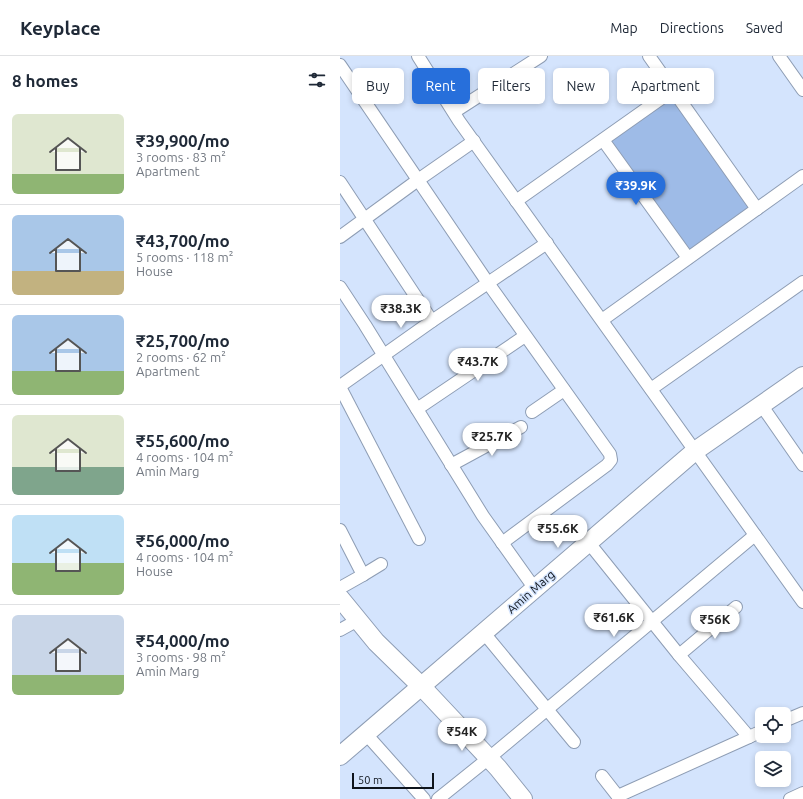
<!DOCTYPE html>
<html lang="en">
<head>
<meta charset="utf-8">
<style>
	:root { --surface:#fff; --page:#f2f2f3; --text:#1f2937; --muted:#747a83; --line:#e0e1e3; --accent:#276fdb }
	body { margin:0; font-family:Ubuntu,sans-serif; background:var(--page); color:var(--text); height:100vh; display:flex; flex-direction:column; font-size:15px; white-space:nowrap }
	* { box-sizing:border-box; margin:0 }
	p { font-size:13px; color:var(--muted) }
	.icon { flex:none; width:22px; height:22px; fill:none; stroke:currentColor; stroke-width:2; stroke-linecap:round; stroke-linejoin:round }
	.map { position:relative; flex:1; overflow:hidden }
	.sheet { display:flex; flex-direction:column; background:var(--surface); width:340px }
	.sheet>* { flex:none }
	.guide { position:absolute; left:12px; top:12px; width:380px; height:36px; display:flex; gap:8px }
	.fabs { position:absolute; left:415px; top:651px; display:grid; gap:8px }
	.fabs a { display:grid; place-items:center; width:36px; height:36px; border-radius:6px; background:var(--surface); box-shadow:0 2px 6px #0003; font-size:20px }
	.scale { position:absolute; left:12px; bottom:10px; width:82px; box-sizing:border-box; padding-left:4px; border:2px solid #0e141c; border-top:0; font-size:11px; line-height:14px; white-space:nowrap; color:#0e141c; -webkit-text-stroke:3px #d4e4fd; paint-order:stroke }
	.price { position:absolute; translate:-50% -34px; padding:0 9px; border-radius:14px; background:#fff; color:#222; font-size:13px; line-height:26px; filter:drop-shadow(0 1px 2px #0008) }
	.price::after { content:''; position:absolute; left:50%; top:24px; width:12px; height:9px; margin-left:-6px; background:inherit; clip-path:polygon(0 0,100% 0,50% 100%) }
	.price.current { background:var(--accent); color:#fff }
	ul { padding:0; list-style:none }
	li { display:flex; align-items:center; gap:12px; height:100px; padding:0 12px }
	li+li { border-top:1px solid var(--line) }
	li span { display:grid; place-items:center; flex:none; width:112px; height:80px; border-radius:6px; color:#555 }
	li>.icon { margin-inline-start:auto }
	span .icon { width:48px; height:48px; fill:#fffc; stroke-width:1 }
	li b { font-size:17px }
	h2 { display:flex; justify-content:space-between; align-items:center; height:48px; padding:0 12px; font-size:17px }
	.tag { padding:0 14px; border-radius:6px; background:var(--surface); box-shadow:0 2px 6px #0003; font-size:14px; line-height:36px }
	.tag.current { background:var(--accent); color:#fff }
	header { display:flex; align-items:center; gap:24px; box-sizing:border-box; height:56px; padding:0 20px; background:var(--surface); border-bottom:1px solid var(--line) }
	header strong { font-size:19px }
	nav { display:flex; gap:22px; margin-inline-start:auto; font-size:14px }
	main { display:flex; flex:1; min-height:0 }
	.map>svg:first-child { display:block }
	.green { fill:#9ebbe7 }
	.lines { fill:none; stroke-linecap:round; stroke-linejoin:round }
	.street-casing { stroke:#8e9db4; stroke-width:14 }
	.secondary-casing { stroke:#8e9db4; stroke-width:20 }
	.street { stroke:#fff; stroke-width:12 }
	.secondary { stroke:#fff; stroke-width:18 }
	.labels { text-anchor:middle; stroke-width:3; stroke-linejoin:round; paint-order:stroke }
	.street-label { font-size:12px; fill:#0e141c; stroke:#d4e4fd }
</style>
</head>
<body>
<header>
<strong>Keyplace</strong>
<nav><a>Map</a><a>Directions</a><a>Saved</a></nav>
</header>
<main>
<section class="sheet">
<h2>8 homes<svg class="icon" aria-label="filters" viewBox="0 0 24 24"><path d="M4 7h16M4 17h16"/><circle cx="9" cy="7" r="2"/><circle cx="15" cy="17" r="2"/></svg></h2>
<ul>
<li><span style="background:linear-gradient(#dfe7d0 75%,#8fb573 0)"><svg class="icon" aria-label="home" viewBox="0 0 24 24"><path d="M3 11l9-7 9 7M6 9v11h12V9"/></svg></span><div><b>₹39,900/mo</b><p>3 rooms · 83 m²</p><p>Apartment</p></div></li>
<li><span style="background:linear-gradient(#a9c7e8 70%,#c2b280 0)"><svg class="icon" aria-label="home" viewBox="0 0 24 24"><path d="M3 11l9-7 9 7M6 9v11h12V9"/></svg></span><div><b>₹43,700/mo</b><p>5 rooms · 118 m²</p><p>House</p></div></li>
<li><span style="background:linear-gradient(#a9c7e8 70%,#8fb573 0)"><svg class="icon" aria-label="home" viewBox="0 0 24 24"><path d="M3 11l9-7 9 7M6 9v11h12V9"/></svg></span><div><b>₹25,700/mo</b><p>2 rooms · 62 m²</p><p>Apartment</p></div></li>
<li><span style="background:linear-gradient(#dfe7d0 65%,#7fa58c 0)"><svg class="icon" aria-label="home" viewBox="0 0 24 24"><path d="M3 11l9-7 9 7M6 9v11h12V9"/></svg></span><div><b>₹55,600/mo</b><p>4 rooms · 104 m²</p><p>Amin Marg</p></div></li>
<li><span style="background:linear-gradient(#bfe0f5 60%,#8fb573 0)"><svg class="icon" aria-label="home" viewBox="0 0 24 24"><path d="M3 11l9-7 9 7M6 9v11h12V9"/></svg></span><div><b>₹56,000/mo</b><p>4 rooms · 104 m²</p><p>House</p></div></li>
<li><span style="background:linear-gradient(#c9d6e8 75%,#8fb573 0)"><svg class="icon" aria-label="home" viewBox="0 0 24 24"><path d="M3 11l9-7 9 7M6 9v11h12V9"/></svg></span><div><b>₹54,000/mo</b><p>3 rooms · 98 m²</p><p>Amin Marg</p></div></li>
</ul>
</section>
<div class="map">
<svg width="463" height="743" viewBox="0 0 463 743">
	<rect width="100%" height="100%" fill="#d4e4fd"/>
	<polygon class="green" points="333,34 417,153 348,202 263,84"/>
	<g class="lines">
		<g class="street-casing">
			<g id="street">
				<polyline points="78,0 119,65 463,546"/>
				<polyline points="309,0 417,153"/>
				<polyline points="439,0 463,34"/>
				<polyline points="0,9 148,227 270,398 271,404 267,409 162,487"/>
				<polyline points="114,56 201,0"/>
				<polyline points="263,84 348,202"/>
				<polyline points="0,126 92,265"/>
				<polyline points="176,145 333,34"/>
				<polyline points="0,181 78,124 134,85"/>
				<polyline points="0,231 25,269 143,460 195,533"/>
				<polyline points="262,264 463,120"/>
				<polyline points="0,330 92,265 207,187"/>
				<polyline points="0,331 79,483"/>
				<polyline points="311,333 463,226"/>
				<polyline points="422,350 463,409"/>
				<polyline points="77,353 185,280"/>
				<polyline points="192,356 224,334"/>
				<polyline points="111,409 181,371"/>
				<polyline points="0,474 23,519"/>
				<polyline points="249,487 339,599 409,681 422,675"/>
				<polyline points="0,532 23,519 41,508"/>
				<polyline points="0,574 18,564"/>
				<polyline points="144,577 234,686"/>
				<polyline points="339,599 396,551"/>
				<polyline points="444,665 463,657"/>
				<polyline points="26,678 84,743"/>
				<polyline points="262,720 280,743"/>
				<polyline points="278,740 409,681"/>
				<polyline points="98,743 149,702 415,479"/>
				<polyline points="450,743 463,737"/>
			</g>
		</g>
		<g class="secondary-casing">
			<g id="secondary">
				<polyline points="0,542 36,586 82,631 158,712 183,743"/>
				<polyline points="0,700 355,395 463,320"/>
			</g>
		</g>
		<use href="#street" class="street"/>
		<use href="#secondary" class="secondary"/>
	</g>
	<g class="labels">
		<g class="street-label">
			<text transform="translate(191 536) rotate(-41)" y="4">Amin Marg</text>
		</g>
	</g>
</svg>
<div class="fabs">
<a><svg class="icon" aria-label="locate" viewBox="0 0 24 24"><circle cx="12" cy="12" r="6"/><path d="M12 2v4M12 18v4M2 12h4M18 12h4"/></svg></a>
<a><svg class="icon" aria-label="layers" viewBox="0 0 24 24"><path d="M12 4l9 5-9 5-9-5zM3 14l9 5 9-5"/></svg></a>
</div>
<div class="scale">50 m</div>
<b class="price current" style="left:296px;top:150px">₹39.9K</b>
<b class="price" style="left:61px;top:273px">₹38.3K</b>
<b class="price" style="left:138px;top:326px">₹43.7K</b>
<b class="price" style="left:152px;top:401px">₹25.7K</b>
<b class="price" style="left:218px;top:493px">₹55.6K</b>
<b class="price" style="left:274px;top:582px">₹61.6K</b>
<b class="price" style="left:375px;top:584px">₹56K</b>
<b class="price" style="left:122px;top:696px">₹54K</b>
<div class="guide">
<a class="tag">Buy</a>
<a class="tag current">Rent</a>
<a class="tag">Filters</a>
<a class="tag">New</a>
<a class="tag">Apartment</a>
</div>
</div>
</main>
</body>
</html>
